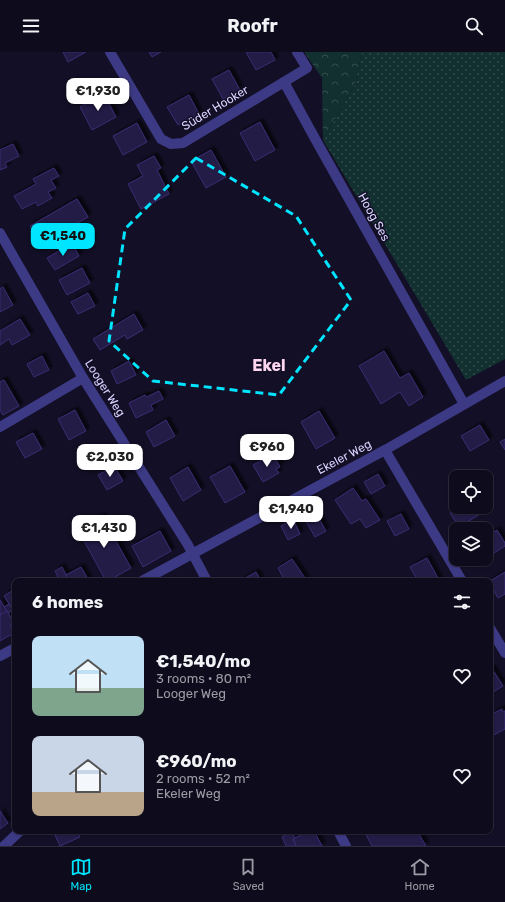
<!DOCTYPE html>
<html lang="en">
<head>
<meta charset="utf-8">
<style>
	:root { --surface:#0e0b1c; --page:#171425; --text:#f1f3f6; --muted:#9b9ba3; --line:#2e2b3b; --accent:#00e5ff }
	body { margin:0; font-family:Rubik,sans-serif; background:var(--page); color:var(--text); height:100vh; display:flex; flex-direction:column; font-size:15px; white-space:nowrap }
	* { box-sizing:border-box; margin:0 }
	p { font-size:13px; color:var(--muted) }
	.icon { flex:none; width:22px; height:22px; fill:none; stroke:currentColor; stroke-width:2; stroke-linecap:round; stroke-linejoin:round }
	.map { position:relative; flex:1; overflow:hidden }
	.sheet { position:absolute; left:12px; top:526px; width:481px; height:256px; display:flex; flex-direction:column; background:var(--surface); border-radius:8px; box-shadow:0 1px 3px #0004,0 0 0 1px var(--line) }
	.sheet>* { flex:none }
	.tools { position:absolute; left:449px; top:418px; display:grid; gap:8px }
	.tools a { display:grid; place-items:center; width:44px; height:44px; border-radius:8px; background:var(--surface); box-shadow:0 1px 3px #0004,0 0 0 1px var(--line); font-size:20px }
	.price { position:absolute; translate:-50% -34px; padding:0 9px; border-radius:8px; background:#fff; color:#222; font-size:13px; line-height:26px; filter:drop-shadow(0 1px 2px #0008) }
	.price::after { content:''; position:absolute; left:50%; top:24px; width:12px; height:9px; margin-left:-6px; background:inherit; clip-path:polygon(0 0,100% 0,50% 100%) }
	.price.selected { background:var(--accent); color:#111 }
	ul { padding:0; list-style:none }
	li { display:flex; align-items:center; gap:12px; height:100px; padding:0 20px }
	li span { display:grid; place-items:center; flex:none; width:112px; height:80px; border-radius:8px; color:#555 }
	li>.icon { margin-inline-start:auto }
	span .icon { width:48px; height:48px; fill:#fffc; stroke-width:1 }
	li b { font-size:17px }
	h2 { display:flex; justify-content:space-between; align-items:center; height:48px; padding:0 20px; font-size:17px }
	header { display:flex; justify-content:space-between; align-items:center; height:52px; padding:0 20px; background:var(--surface); font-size:18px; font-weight:700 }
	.tab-bar { display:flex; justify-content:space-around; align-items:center; height:56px; border-top:1px solid var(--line); background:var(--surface); font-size:11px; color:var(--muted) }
	.tab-bar a { display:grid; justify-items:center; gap:2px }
	.tab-bar .selected { color:var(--accent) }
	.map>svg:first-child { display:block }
	.grass { fill:url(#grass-dots) }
	.park { fill:url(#park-crowns) }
	.building { fill:#241b47; stroke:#3b2d73; filter:url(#shadow) }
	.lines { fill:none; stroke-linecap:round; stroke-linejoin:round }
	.minor { stroke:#3d3a85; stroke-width:10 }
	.marked { fill:none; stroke:#00e5ff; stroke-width:3; stroke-dasharray:8 5; stroke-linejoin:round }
	.labels { text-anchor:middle; stroke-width:3; stroke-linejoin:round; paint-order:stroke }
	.street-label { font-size:12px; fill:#d9d4ff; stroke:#130f26 }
	.district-label { font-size:16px; font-weight:bold; fill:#ffd6f0; stroke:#130f26 }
</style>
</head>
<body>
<header><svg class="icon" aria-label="menu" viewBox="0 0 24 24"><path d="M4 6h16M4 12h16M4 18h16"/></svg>Roofr<svg class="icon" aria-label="search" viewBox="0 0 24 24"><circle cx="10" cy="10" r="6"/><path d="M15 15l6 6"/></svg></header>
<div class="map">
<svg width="505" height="794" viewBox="0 0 505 794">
	<defs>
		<pattern id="grass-dots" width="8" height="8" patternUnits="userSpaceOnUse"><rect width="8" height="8" fill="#12302f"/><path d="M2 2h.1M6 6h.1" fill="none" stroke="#344d4e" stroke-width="1.8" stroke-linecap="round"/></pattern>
		<pattern id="park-crowns" width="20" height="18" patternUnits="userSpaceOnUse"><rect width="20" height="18" fill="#12302f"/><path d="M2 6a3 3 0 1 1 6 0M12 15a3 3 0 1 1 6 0" fill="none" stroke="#344d4e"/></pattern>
		<filter id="shadow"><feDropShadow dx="3.5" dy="-3.5" stdDeviation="1" flood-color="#0009"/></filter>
	</defs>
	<rect width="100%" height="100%" fill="#130f26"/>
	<polygon class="grass" points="362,0 505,0 505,307 466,328 323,88 355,32"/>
	<polygon class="park" points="304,0 362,0 355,32 323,88 322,26"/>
	<g class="building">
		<polygon points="63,0 86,0 68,10"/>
		<polygon points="149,0 161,0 152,5"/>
		<polygon points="246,0 271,0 275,8 256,18"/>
		<polygon points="229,18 240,38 223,47 212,27"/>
		<polygon points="104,42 116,65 92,78 80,55"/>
		<polygon points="189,43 199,62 178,73 167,55"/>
		<polygon points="260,70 275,98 255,109 240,81"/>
		<polygon points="137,71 147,90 123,103 113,84"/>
		<polygon points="13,92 19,104 5,111 7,115 0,118 0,98"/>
		<polygon points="211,98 226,125 206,136 191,109"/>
		<polygon points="154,104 161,116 157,118 169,142 141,157 128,132 143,124 137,113"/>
		<polygon points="54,116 59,124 51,128 56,136 48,140 52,146 38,154 36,150 22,157 14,144 36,132 33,127"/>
		<polygon points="77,147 88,165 40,192 30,174"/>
		<polygon points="72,191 79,204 55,218 47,206"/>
		<polygon points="82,216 90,231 67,243 59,228"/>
		<polygon points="3,235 13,253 0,260 0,237"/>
		<polygon points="88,241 95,254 78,262 71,250"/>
		<polygon points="134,262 143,278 127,287 125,283 100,298 93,287"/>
		<polygon points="20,267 30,283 12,293 9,287 0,293 0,279"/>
		<polygon points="384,299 400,326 409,321 423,345 409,354 400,340 381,352 359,314"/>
		<polygon points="42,304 49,318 34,325 27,312"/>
		<polygon points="129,309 136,323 117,332 111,319"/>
		<polygon points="4,328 19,354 3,363 0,358 0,330"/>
		<polygon points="159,339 163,347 151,353 153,358 136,366 129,351 145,343 147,345"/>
		<polygon points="75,358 86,379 69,388 58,367"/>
		<polygon points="319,359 335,386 316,397 301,370"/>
		<polygon points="166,368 175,384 154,395 146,380"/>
		<polygon points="480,373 489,388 470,399 461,384"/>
		<polygon points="33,381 42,397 25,406 16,390"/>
		<polygon points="505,387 505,398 500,390"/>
		<polygon points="273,402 280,415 276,417 279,421 263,430 253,413"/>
		<polygon points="114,414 123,429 107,438 98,423"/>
		<polygon points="230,414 245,440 225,451 210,425"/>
		<polygon points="188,415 201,438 183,449 170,426"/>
		<polygon points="378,422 385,434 371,442 364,430"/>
		<polygon points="353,436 362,449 366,447 380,468 366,476 360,467 351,472 335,448"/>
		<polygon points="459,455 483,455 485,459 459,475 450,461"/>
		<polygon points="313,456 326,479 315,485 302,462"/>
		<polygon points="401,462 409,477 395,484 387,469"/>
		<polygon points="102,464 131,516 108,529 106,529 78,478"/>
		<polygon points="293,467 300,482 288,488 281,474"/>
		<polygon points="497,478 505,491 505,494 486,506 486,485"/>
		<polygon points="160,479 171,499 143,515 132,494"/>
		<polygon points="427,506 439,528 438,529 418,529 410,515"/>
		<polygon points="292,507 307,529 285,529 278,516"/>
		<polygon points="62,515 68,527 64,529 60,529 55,519"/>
		<polygon points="81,515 89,529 69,529 66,523"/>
		<polygon points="256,520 261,529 240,529"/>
		<polygon points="505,520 505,542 498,546 490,532 490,529"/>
		<polygon points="13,538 15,541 15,557 13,558 4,544"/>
		<polygon points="0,548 7,559 1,563 0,561"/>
		<polygon points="9,552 13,558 8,561 4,555"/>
		<polygon points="7,559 14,571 10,573 14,581 0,589 0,563"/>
		<polygon points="491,615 503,634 490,642 490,616"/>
		<polygon points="502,657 503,660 505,659 505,677 490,685 490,663"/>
		<polygon points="0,759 8,771 0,777"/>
		<polygon points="53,779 77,779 80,785 60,794"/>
		<polygon points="314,779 322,794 296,794 293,787 305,781 307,783"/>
		<polygon points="364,779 417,779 426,794 372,794"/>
		<polygon points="292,780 295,786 293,787 296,794 286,794 282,785"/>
	</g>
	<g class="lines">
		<g class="minor">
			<polyline points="110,0 161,87 171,92 183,91 307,16 297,0"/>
			<polyline points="284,30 318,92 464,352"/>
			<polyline points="0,181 83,326 188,493 207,529"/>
			<polyline points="0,375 83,326"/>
			<polyline points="385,398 462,529"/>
			<polyline points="142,529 385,398 505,329"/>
			<polyline points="490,576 505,601"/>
			<polyline points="0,604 15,596"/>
			<polyline points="338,779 346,794"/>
			<polyline points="4,794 20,779"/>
		</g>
	</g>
	<path class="marked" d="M196 106 296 164 351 248 279 343 153 329 109 289 125 177Z"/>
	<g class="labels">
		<g class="street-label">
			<text transform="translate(215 56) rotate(-31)" y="4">Süder Hooker</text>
			<text transform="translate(374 165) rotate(61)" y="4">Hoog Ses</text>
			<text transform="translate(105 336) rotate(58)" y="4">Looger Weg</text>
			<text transform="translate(344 405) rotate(-28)" y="4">Ekeler Weg</text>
		</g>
		<g class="district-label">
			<text x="269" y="319">Ekel</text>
		</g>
	</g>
</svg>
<div class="tools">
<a><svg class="icon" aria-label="locate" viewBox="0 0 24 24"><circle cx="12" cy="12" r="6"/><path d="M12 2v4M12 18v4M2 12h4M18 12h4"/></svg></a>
<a><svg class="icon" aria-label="layers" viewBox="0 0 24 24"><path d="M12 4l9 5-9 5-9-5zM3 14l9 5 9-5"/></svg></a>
</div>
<b class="price" style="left:98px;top:60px">€1,930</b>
<b class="price selected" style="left:63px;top:205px">€1,540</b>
<b class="price" style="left:267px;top:416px">€960</b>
<b class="price" style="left:110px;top:426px">€2,030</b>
<b class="price" style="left:291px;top:478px">€1,940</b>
<b class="price" style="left:104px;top:497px">€1,430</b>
<section class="sheet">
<h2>6 homes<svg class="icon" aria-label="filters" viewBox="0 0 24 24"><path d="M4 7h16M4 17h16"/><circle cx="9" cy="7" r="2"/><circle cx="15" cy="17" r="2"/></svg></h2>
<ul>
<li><span style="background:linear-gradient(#bfe0f5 65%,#7fa58c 0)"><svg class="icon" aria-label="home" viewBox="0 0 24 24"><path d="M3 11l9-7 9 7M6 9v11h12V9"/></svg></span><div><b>€1,540/mo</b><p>3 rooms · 80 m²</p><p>Looger Weg</p></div><svg class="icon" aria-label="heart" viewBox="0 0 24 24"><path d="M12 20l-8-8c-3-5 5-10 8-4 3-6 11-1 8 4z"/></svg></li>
<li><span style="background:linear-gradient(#c9d6e8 70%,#b9a48a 0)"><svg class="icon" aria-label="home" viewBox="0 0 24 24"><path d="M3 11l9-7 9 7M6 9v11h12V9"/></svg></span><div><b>€960/mo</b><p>2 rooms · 52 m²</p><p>Ekeler Weg</p></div><svg class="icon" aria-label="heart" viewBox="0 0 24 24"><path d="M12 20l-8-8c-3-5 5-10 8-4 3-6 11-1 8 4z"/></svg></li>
</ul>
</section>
</div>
<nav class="tab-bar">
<a class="selected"><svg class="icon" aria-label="map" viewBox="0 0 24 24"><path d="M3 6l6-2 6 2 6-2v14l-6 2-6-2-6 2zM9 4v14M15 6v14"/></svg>Map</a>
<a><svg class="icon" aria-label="saved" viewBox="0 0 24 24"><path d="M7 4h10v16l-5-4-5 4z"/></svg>Saved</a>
<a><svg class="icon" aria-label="home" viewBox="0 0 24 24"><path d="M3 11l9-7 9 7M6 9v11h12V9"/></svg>Home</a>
</nav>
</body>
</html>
